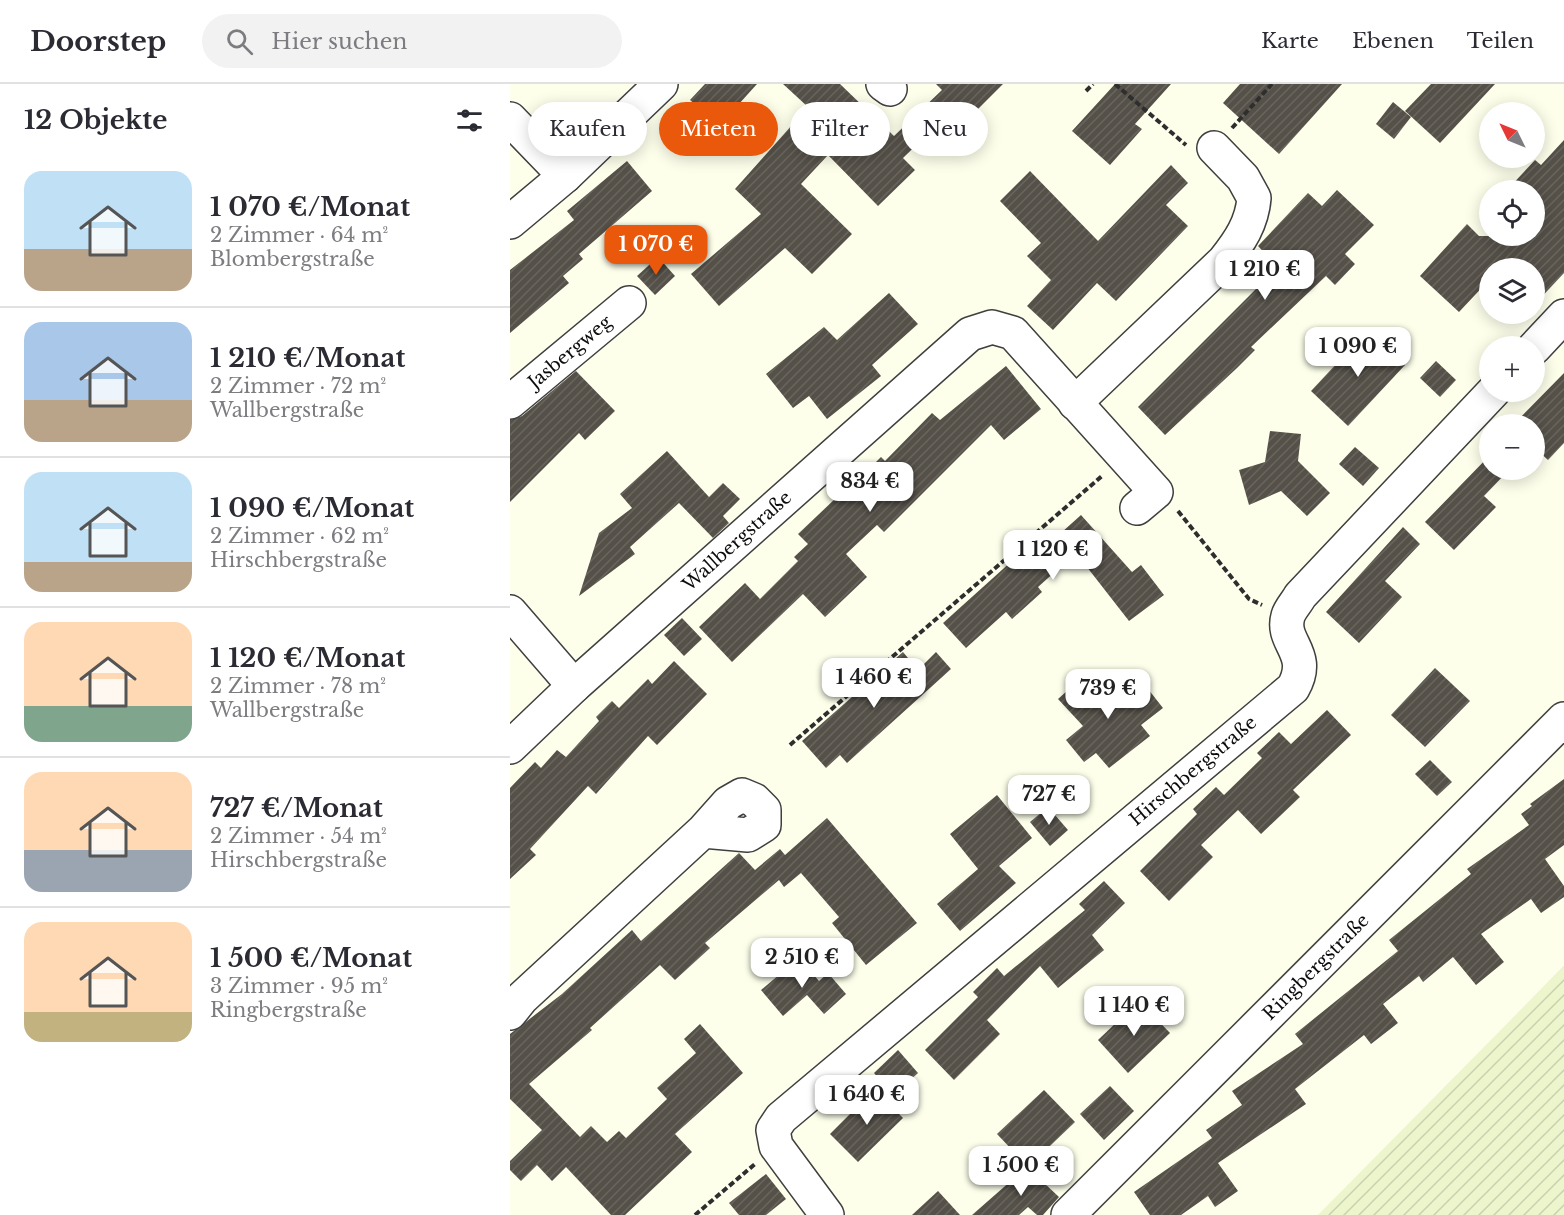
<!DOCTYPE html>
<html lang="de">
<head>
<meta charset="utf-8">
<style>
	:root { --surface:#fff; --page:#f2f2f3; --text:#2b2b33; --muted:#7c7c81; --line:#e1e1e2; --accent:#ea580c }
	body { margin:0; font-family:"Libre Baskerville",serif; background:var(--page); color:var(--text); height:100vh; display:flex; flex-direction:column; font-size:22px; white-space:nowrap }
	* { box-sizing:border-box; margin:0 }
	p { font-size:20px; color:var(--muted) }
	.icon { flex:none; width:33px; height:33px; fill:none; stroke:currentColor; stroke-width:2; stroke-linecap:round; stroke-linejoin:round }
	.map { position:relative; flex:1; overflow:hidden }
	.details { display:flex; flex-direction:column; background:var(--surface); width:510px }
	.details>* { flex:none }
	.guide { position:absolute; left:18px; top:18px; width:570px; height:54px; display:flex; gap:12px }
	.needle { width:39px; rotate:313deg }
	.buttons { position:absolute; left:969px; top:18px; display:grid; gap:12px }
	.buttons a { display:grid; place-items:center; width:66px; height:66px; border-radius:50%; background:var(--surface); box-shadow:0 3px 15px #0003; font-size:30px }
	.price { position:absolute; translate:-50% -51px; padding:0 14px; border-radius:12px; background:#fff; color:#222; font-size:20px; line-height:39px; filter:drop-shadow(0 2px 3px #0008) }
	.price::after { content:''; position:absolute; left:50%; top:36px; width:18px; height:14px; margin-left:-9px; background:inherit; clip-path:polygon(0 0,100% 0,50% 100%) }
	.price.selected { background:var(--accent); color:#fff }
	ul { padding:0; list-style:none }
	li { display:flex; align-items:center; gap:18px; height:150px; padding:0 24px }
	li+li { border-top:2px solid var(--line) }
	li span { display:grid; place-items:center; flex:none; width:168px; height:120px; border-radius:18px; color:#555 }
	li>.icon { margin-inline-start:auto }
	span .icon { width:72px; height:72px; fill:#fffc; stroke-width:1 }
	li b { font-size:26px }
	h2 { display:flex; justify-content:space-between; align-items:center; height:72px; padding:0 24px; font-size:26px }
	.tag { padding:0 21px; border-radius:27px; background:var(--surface); box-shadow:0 3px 15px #0003; font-size:21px; line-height:54px }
	.tag.selected { background:var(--accent); color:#fff }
	header { display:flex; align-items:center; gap:36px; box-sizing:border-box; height:84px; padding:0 30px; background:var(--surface); border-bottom:2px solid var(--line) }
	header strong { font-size:28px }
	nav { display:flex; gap:33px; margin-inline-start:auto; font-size:21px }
	.search { width:420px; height:54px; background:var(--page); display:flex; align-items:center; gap:15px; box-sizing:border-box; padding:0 21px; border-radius:33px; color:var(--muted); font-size:22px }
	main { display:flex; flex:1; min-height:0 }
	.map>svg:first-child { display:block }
	.farmland { fill:url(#farmland-furrows) }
	.building { fill:url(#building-hatch) }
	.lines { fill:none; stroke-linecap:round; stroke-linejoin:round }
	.minor-casing { stroke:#3f3f3f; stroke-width:36 }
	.path { stroke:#2e2e2e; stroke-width:4; stroke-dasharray:6 3; stroke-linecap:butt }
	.minor { stroke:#fff; stroke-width:33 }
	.labels { text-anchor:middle; stroke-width:6; stroke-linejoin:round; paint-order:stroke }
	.street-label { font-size:18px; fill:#0c0c0c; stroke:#fff }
</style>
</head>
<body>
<header>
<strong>Doorstep</strong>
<div class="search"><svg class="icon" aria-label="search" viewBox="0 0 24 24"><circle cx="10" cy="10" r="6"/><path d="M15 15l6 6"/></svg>Hier suchen</div>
<nav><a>Karte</a><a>Ebenen</a><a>Teilen</a></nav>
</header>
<main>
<section class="details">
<h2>12 Objekte<svg class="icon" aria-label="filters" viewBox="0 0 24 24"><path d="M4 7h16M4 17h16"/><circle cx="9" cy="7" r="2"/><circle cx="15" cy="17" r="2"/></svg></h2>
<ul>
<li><span style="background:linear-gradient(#bfe0f5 65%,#b9a48a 0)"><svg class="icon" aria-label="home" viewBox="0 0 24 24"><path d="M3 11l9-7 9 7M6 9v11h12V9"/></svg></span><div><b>1 070 €/Monat</b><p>2 Zimmer · 64 m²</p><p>Blombergstraße</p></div></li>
<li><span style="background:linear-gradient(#a9c7e8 65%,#b9a48a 0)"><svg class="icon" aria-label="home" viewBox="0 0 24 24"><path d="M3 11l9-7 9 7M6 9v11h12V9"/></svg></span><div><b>1 210 €/Monat</b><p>2 Zimmer · 72 m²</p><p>Wallbergstraße</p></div></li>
<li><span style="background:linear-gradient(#bfe0f5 75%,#b9a48a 0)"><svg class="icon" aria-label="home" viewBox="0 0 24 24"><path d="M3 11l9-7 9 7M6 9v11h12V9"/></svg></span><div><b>1 090 €/Monat</b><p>2 Zimmer · 62 m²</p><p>Hirschbergstraße</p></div></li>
<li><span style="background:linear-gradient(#ffd9b3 70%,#7fa58c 0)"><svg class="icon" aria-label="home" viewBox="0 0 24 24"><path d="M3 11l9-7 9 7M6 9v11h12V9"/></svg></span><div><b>1 120 €/Monat</b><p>2 Zimmer · 78 m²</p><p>Wallbergstraße</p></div></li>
<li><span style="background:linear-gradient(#ffd9b3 65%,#9aa5b1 0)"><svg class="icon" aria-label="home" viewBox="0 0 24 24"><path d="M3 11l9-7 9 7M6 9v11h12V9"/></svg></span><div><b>727 €/Monat</b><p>2 Zimmer · 54 m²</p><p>Hirschbergstraße</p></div></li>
<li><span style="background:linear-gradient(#ffd9b3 75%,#c2b280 0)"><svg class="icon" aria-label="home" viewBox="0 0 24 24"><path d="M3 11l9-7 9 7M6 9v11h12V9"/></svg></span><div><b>1 500 €/Monat</b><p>3 Zimmer · 95 m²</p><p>Ringbergstraße</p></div></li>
</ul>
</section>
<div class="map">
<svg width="1054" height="1131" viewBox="0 0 1054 1131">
	<defs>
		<pattern id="farmland-furrows" width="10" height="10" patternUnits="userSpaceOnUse" patternTransform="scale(1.5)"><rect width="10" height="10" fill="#ecf5cc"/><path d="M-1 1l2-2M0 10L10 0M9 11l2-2" fill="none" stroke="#c9d1ae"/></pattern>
		<pattern id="building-hatch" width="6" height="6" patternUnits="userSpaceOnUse" patternTransform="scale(1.5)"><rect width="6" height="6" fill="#555149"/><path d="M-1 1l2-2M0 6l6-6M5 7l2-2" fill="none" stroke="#68655f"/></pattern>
	</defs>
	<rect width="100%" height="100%" fill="#fdffeb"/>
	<polygon class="farmland" points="1054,882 1054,1131 808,1131"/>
	<g class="building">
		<polygon points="195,0 247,0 209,42 180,16"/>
		<polygon points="273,0 330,0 384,52 432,6 426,0 493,0 460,33 448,21 393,74 405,86 368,122 318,71 291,100 342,150 302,190 275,164 209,222 181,190 251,130 225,105 298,23"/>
		<polygon points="605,0 661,0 625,40 632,45 600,81 562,47"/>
		<polygon points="730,0 832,0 769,70 713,19"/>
		<polygon points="921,0 985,0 930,59 895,27"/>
		<polygon points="883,18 901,33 884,55 866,40"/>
		<polygon points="1054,56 1054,189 1024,221 1024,184 980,184 980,195 949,228 910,192 957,140 969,152 1024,152 1024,106 997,106 1025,76 1031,81"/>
		<polygon points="117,77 142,107 69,170 73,175 53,192 59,199 0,249 0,186 64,136 57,127"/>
		<polygon points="661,81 678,99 656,121 678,142 606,217 587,199 543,246 517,222 541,196 517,172 531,159 490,117 520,87 588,157"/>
		<polygon points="827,106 864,141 835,170 845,180 825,201 816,192 741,263 745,266 727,284 655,351 628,323 768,183 748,162 798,109 812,122"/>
		<polygon points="148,173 165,192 145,211 127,192"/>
		<polygon points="379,209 408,240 362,281 371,292 317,335 299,312 283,324 256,290 314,243 327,256"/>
		<polygon points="858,246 895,281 838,342 801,307"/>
		<polygon points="926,277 946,296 930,313 910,294"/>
		<polygon points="496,282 531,325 494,356 481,341 374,448 367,441 336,470 357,493 315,533 293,510 222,578 189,543 235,499 250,515 288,477 284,473 298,460 288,450 327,413 329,415 371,373 375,377 422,329 430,336"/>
		<polygon points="66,287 105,327 75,356 69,349 0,418 0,336 12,332"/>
		<polygon points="1054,289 1054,359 1038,376 1024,363 1024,340 1004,340"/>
		<polygon points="760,347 791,350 788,377 820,409 797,432 771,407 739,421 729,386 755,378"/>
		<polygon points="845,363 869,384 853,402 829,380"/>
		<polygon points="157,367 199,413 213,399 230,415 213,432 219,439 203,454 169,419 120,463 125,470 69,512 89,449 122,424 110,410"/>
		<polygon points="980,371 980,386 999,386 974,412 986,423 944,466 915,438"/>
		<polygon points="571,431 622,488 631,481 654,511 619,537 566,469 528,503 532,508 502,535 496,528 456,564 433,539 534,448 542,457"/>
		<polygon points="893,443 910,460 875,497 892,513 849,559 816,528"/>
		<polygon points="172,534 192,555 174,572 154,551"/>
		<polygon points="393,568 408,586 426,568 441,585 337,679 330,671 316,684 292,657"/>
		<polygon points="164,577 197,610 147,661 138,652 86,710 78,702 20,765 26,771 0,795 0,704 25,678 31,684 47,666 56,673 89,637 86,633 102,617 109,624 138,595 142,600"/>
		<polygon points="925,584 960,617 915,663 881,631"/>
		<polygon points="578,588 603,619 631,596 653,624 631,641 640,652 599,684 586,669 574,678 556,656 573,642 548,615"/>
		<polygon points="817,626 841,651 783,706 790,713 751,750 728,726 691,761 703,773 659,817 630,787 687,730 683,725 706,703 714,711 752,674 747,669 769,648 781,660"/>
		<polygon points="920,676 942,698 927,712 905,690"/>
		<polygon points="1054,695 1054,761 1035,775 1054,802 1054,813 1031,829 1021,815 971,850 994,878 966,901 943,873 913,898 909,892 873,920 888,939 861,960 854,951 785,1005 796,1020 708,1079 728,1107 705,1123 698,1112 671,1131 640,1131 624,1108 702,1054 696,1046 732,1021 722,1007 793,960 785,950 888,867 879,856 961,790 957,785 1019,741 1011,730 1022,722 1020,720"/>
		<polygon points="487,711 522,754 489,782 506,799 450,847 427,820 468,785 440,750"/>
		<polygon points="538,723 558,746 540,762 520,738"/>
		<polygon points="317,734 407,839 356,881 322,839 329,833 291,789 274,803 269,796 195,859 200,864 165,896 150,881 80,944 82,946 19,1000 70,1053 81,1042 97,1058 109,1047 116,1054 157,1015 147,1004 186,969 174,955 190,940 233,989 165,1050 182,1068 115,1131 101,1131 56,1083 42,1097 27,1081 11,1097 0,1086 0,1077 32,1046 0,1015 0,950 52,910 122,846 131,857 229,769 245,786 270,765 275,771"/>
		<polygon points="594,797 615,819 582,851 594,866 548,904 530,882 477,936 490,950 444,996 415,966 468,913 463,908 487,884 494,892 575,826 569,820"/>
		<polygon points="289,874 309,897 318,889 336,910 314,930 297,911 273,932 251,906"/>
		<polygon points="629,917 660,949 618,989 588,956"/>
		<polygon points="388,966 408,989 383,1011 364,989"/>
		<polygon points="600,1002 624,1027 594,1056 570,1030"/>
		<polygon points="365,1005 393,1034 348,1078 320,1050"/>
		<polygon points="534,1006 565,1038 518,1083 487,1050"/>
		<polygon points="517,1083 549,1113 533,1131 527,1131 518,1123 509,1131 462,1131"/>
		<polygon points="256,1090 276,1115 256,1131 229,1131 219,1119"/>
		<polygon points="428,1107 450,1131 402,1131"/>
	</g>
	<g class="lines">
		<g class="minor-casing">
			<g id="minor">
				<polyline points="373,0 380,5"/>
				<polyline points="0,35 55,92"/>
				<polyline points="0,138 55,92 151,0"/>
				<polyline points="1024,264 1054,232"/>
				<polyline points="0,318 119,219"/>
				<path d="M565 319 714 177C730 157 742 139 744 114L733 94 704 64"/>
				<polyline points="0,528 64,602"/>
				<polyline points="0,663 64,602 460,250 482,243 503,249 646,408 627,424"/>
				<polyline points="0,929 12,914 193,747 218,719 232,711 244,716 254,726 254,741 238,751 193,747"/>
				<path d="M317 1131 266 1062 263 1046 271 1034 783 604C803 569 770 559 778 532 780 525 787 518 790 512L983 308"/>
				<polyline points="558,1131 1054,635"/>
			</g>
		</g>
		<g class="path">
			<polyline points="605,0 676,61"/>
			<polyline points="576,7 583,0"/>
			<polyline points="722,44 762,0"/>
			<polyline points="668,427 739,515 752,521"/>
			<polyline points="280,661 592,392"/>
			<polyline points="185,1131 245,1080"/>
		</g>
		<use href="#minor" class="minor"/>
	</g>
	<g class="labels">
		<g class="street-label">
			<text transform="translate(60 268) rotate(-40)" y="6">Jasbergweg</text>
			<text transform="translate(227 457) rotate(-42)" y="6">Wallbergstraße</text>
			<text transform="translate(683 687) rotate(-40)" y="6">Hirschbergstraße</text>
			<text transform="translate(806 883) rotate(-45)" y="6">Ringbergstraße</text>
		</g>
	</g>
</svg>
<div class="buttons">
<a><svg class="needle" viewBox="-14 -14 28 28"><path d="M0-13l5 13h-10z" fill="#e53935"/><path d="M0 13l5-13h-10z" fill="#7c7c81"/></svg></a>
<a><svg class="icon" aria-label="locate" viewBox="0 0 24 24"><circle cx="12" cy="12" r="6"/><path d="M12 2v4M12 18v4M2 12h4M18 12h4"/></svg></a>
<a><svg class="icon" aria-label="layers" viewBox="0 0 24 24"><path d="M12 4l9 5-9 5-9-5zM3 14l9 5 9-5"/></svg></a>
<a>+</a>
<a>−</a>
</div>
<b class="price selected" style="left:146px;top:192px">1 070 €</b>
<b class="price" style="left:755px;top:217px">1 210 €</b>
<b class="price" style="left:848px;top:294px">1 090 €</b>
<b class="price" style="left:360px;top:429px">834 €</b>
<b class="price" style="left:543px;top:497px">1 120 €</b>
<b class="price" style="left:364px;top:625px">1 460 €</b>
<b class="price" style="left:598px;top:636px">739 €</b>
<b class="price" style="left:539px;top:742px">727 €</b>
<b class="price" style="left:292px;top:905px">2 510 €</b>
<b class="price" style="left:624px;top:953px">1 140 €</b>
<b class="price" style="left:357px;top:1042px">1 640 €</b>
<b class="price" style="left:511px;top:1113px">1 500 €</b>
<div class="guide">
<a class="tag">Kaufen</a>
<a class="tag selected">Mieten</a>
<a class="tag">Filter</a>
<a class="tag">Neu</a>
</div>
</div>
</main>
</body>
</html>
